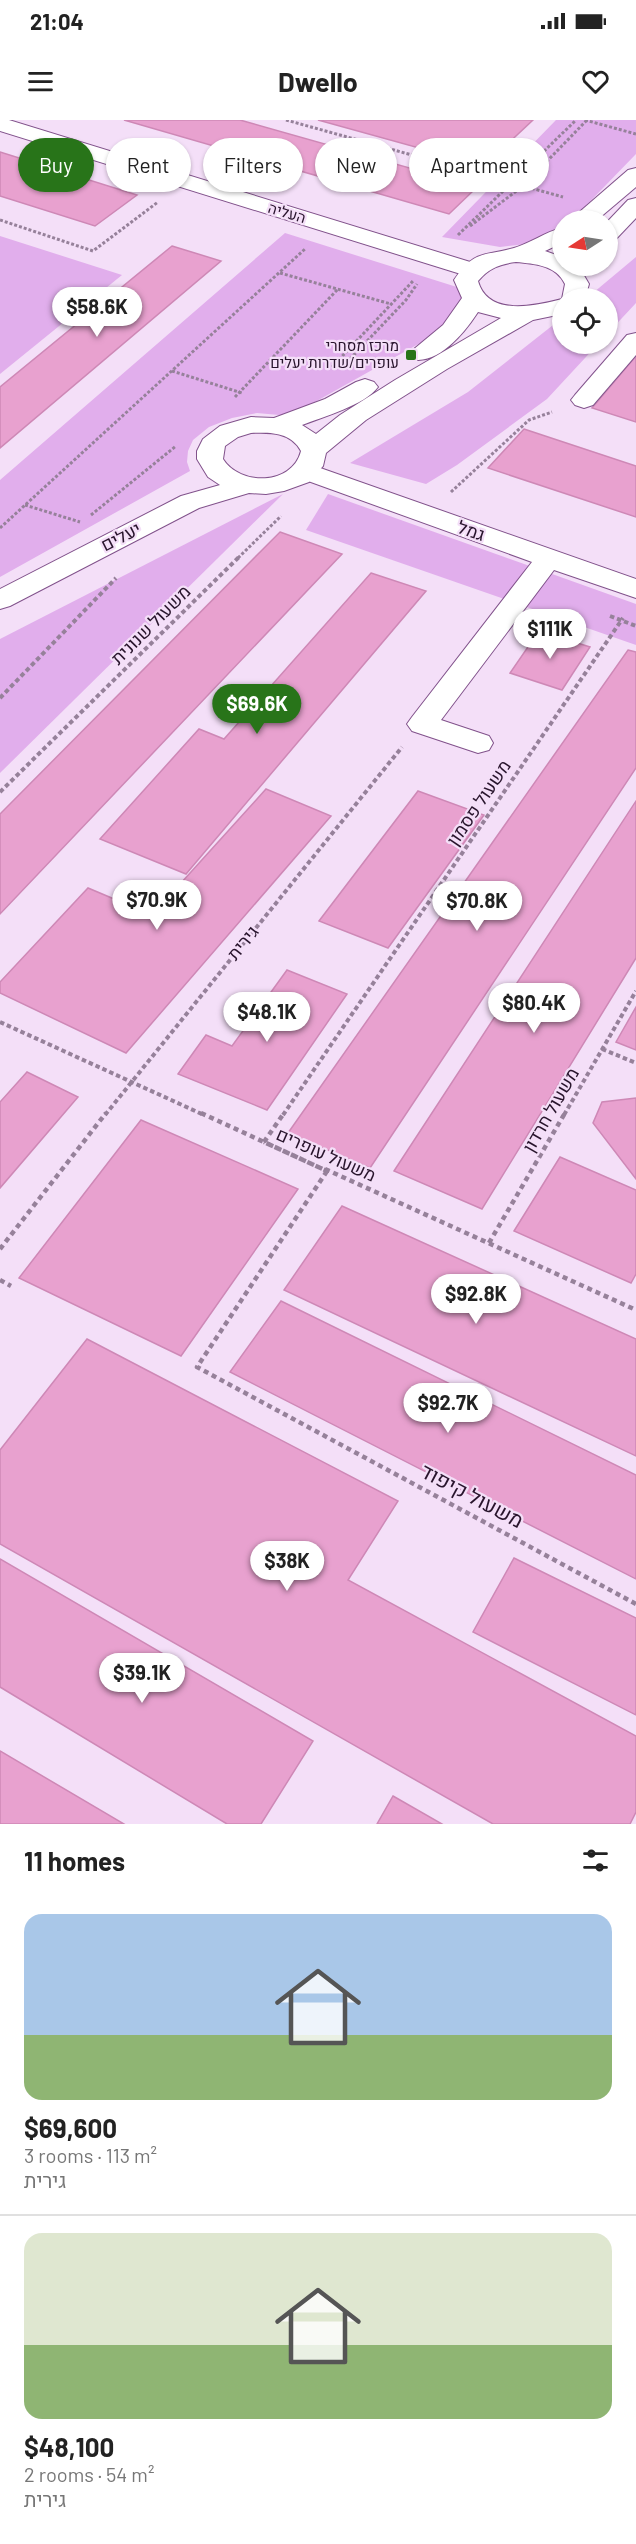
<!DOCTYPE html>
<html lang="en">
<head>
<meta charset="utf-8">
<style>
	:root { --surface:#fff; --page:#f2f2f2; --text:#222; --muted:#767676; --line:#e0e0e0; --accent:#287419 }
	body { margin:0; font-family:Barlow,Heebo,sans-serif; background:var(--page); color:var(--text); height:100vh; display:flex; flex-direction:column; font-size:22px; white-space:nowrap }
	* { box-sizing:border-box; margin:0 }
	p { font-size:20px; color:var(--muted) }
	.icon { flex:none; width:33px; height:33px; fill:none; stroke:currentColor; stroke-width:2; stroke-linecap:round; stroke-linejoin:round }
	.map { position:relative; height:1704px; overflow:hidden }
	.drawer { display:flex; flex-direction:column; background:var(--surface); flex:1 }
	.drawer>* { flex:none }
	.guide { position:absolute; left:18px; top:18px; width:600px; height:54px; display:flex; gap:12px }
	.needle { width:39px; rotate:258deg }
	.buttons { position:absolute; left:552px; top:90px; display:grid; gap:12px }
	.buttons a { display:grid; place-items:center; width:66px; height:66px; border-radius:50%; background:var(--surface); box-shadow:0 2px 4px #0004; font-size:30px }
	.price { position:absolute; translate:-50% -51px; padding:0 14px; border-radius:21px; background:#fff; color:#222; font-size:20px; line-height:39px; filter:drop-shadow(0 2px 3px #0008) }
	.price::after { content:''; position:absolute; left:50%; top:36px; width:18px; height:14px; margin-left:-9px; background:inherit; clip-path:polygon(0 0,100% 0,50% 100%) }
	.price.on { background:var(--accent); color:#fff }
	ul { padding:0; list-style:none }
	li { display:grid; align-content:center; gap:12px; height:318px; padding:0 24px }
	li+li { border-top:2px solid var(--line) }
	li span { display:grid; place-items:center; height:186px; border-radius:18px; color:#555 }
	li>.icon { margin-inline-start:auto }
	span .icon { width:108px; height:108px; fill:#fffc; stroke-width:1 }
	li b { font-size:26px }
	h2 { display:flex; justify-content:space-between; align-items:center; height:72px; padding:0 24px; font-size:26px }
	.pill { padding:0 21px; border-radius:27px; background:var(--surface); box-shadow:0 2px 4px #0004; font-size:21px; line-height:54px }
	.pill.on { background:var(--accent); color:#fff }
	.status { display:flex; justify-content:space-between; align-items:center; height:42px; padding:0 30px; background:var(--surface); direction:ltr }
	.status svg { height:16px; fill:currentColor }
	header { display:flex; justify-content:space-between; align-items:center; height:78px; padding:0 24px; background:var(--surface); font-size:27px; font-weight:700 }
	.map>svg:first-child { display:block }
	.green { fill:#e1aeec }
	.building { fill:#e8a1cf; stroke:#ce88b6; stroke-width:1.5 }
	.lines { fill:none; stroke-linecap:round; stroke-linejoin:round }
	.minor-casing { stroke:#81528b; stroke-width:2 }
	.tertiary-casing { stroke:#81528b; stroke-width:2 }
	.path-far2 { stroke:#96819a; stroke-width:3; stroke-dasharray:3 2; stroke-linecap:butt }
	.path-far1 { stroke:#96819a; stroke-width:4; stroke-dasharray:4.5 3; stroke-linecap:butt }
	.path { stroke:#96819a; stroke-width:4.5; stroke-dasharray:5 4; stroke-linecap:butt }
	.minor { fill:#fff; fill-rule:evenodd }
	.tertiary { fill:#fff; fill-rule:evenodd }
	.poi-dot { fill:#287419; stroke:#f4dff8; stroke-width:2 }
	.labels { text-anchor:middle; stroke-width:4.5; stroke-linejoin:round; paint-order:stroke }
	.far-street-label { font-size:15px; fill:#28142c; stroke:#f4dff8 }
	.far-poi-label { font-size:15px; fill:#28142c; stroke:#f4dff8; text-anchor:end }
	.street-label { font-size:18px; fill:#28142c; stroke:#f4dff8 }
	.near-street-label { font-size:21px; fill:#28142c; stroke:#f4dff8 }
</style>
</head>
<body>
<div class="status"><b>21:04</b><svg viewBox="0 0 49 12"><path d="M0 12V9h3v3zM5 12V6h3v6zM10 12V3h3v9zM15 12V0h3v12zM26 1h20v11H26zM47 4h2v5h-2z"/></svg></div>
<header><svg class="icon" aria-label="menu" viewBox="0 0 24 24"><path d="M4 6h16M4 12h16M4 18h16"/></svg>Dwello<svg class="icon" aria-label="heart" viewBox="0 0 24 24"><path d="M12 20l-8-8c-3-5 5-10 8-4 3-6 11-1 8 4z"/></svg></header>
<div class="map">
<svg width="636" height="1704" viewBox="0 0 636 1704">
	<rect width="100%" height="100%" fill="#f4dff8"/>
	<g class="green">
		<polygon points="556,0 636,0 636,34 572,100 562,100 562,108 535,123 500,127 442,117"/>
		<polygon points="285,113 460,168 467,181 438,213 290,296 257,293 232,298 209,307 193,320 188,331 187,342 190,351 0,457 0,360"/>
		<polygon points="0,116 122,155 0,254"/>
		<polygon points="636,137 636,183 608,213 608,178 587,178"/>
		<polygon points="562,198 562,224 598,224 547,279 457,345 426,364 350,343 468,272"/>
		<polygon points="283,374 0,653 0,519"/>
		<polygon points="328,374 636,484 636,525 306,410"/>
	</g>
	<g class="building">
		<polygon points="124,0 240,0 477,67 449,94"/>
		<polygon points="318,0 533,0 484,46"/>
		<polygon points="0,32 137,75 95,106 0,76"/>
		<polygon points="172,126 221,141 0,328 0,267"/>
		<polygon points="636,236 636,302 592,288"/>
		<polygon points="524,309 636,346 636,397 488,348"/>
		<polygon points="280,412 342,434 0,794 0,694"/>
		<polygon points="371,453 426,471 186,754 100,719 199,609 224,619"/>
		<polygon points="539,511 590,527 562,570 510,553"/>
		<polygon points="628,530 636,532 636,648 370,1048 288,1013"/>
		<polygon points="266,669 331,696 126,933 0,873 0,862 88,768 152,795"/>
		<polygon points="418,671 484,695 388,828 319,801"/>
		<polygon points="636,681 636,838 482,1089 394,1051"/>
		<polygon points="287,850 347,874 267,990 178,954 206,915 232,926"/>
		<polygon points="636,887 636,930 616,922"/>
		<polygon points="27,952 78,977 0,1068 0,982"/>
		<polygon points="636,978 636,1059 593,1003 602,982"/>
		<polygon points="141,1000 298,1069 181,1236 19,1158"/>
		<polygon points="560,1037 636,1070 636,1154 631,1163 514,1111"/>
		<polygon points="342,1086 636,1219 636,1336 284,1170"/>
		<polygon points="281,1181 636,1355 636,1459 230,1252"/>
		<polygon points="87,1219 398,1381 348,1460 636,1616 636,1692 630,1704 493,1704 0,1424 0,1330"/>
		<polygon points="514,1438 636,1498 636,1595 473,1512"/>
		<polygon points="0,1439 313,1621 261,1704 227,1704 0,1567"/>
		<polygon points="0,1631 124,1704 0,1704"/>
		<polygon points="393,1676 442,1704 377,1704"/>
	</g>
	<g class="lines">
		<g class="minor-casing">
			<g id="minor">
				<polygon points="0,0 9,0 480,145 484,150 480,155 472,157 464,155 0,11"/>
				<polygon points="636,213 636,235 593,285 584,288 575,285 571,280 575,275 627,215"/>
				<polygon points="306,343 636,459 636,478 554,450 441,600 489,616 493,623 489,630 478,633 412,611 407,604 412,597 532,442 297,357 293,351 297,345"/>
			</g>
		</g>
		<g class="tertiary-casing">
			<g id="tertiary">
				<polygon points="636,48 636,67 597,100 573,100 576,95 628,50"/>
				<polygon points="636,78 636,98 616,119 608,121 608,101 628,80"/>
				<path d="M562 108V123L545 131 562 137V146L579 147 589 164 585 178H562V194L533 200 447 249 366 300 326 333 323 346 309 362 284 371 266 374 249 373 199 388 10 486 0 489V469L181 376 220 365 208 357 197 339V331L203 319 220 306 251 297 274 298 325 279 356 262 365 259 374 262 378 267C365 285 323 297 302 305L316 314 340 295 395 260 501 198 478 192C465 212 438 246 411 239L408 234 443 205 462 178 454 160C475 129 483 137 514 128 531 123 545 112 562 108ZM516 142C535 144 556 145 565 164L562 179C535 186 488 197 478 161 489 148 500 144 516 142ZM251 313C270 312 291 312 301 331 292 366 240 366 223 339L225 326 238 317Z"/>
			</g>
		</g>
		<g class="path-far2">
			<polyline points="286,0 563,77"/>
			<polyline points="585,0 636,14"/>
			<polyline points="0,100 93,131 158,82"/>
			<polyline points="470,106 523,66 587,0"/>
			<polyline points="458,115 576,0"/>
			<polyline points="280,153 391,184"/>
			<polyline points="350,239 406,180 417,164"/>
			<polyline points="332,247 413,161"/>
			<polyline points="172,251 242,273"/>
			<polyline points="235,277 338,169"/>
			<polyline points="451,372 529,300 552,292"/>
			<polyline points="25,385 80,402"/>
			<polyline points="91,395 176,326"/>
			<polyline points="0,408 305,129"/>
			<polyline points="238,438 281,396"/>
		</g>
		<g class="path-far1">
			<polyline points="610,496 636,506"/>
			<polyline points="0,578 116,458"/>
			<polyline points="0,672 240,436"/>
			<polyline points="0,902 204,995"/>
			<polyline points="602,929 636,943"/>
			<polyline points="105,995 402,627"/>
			<polyline points="283,995 623,498"/>
			<polyline points="564,995 636,871"/>
		</g>
		<g class="path">
			<polyline points="201,993 327,1051 264,1022"/>
			<polyline points="264,1022 284,993"/>
			<polyline points="325,1049 636,1190"/>
			<polyline points="327,1051 197,1247 636,1484"/>
			<polyline points="489,1123 565,993"/>
			<polyline points="0,1129 106,993"/>
			<polyline points="0,1160 11,1166"/>
		</g>
		<use href="#minor" class="minor"/>
		<use href="#tertiary" class="tertiary"/>
	</g>
	<rect class="poi-dot" x="405" y="229" width="12" height="12" rx="3"/>
	<g class="labels">
		<g class="far-street-label">
			<text transform="translate(287 93) rotate(17)" y="5">העליה</text>
		</g>
		<g class="far-poi-label">
			<text x="399" y="231">מרכז מסחרי<tspan x="399" dy="17">עופרים/שדרות יעלים</tspan></text>
		</g>
		<g class="street-label">
			<text transform="translate(471 411) rotate(19)" y="6">גמל</text>
			<text transform="translate(121 417) rotate(-27)" y="6">יעלים</text>
			<text transform="translate(151 505) rotate(-45)" y="6">משעול שנונית</text>
			<text transform="translate(479 683) rotate(-56)" y="6">משעול פסמון</text>
			<text transform="translate(243 823) rotate(-51)" y="6">גירית</text>
			<text transform="translate(551 990) rotate(-60)" y="6">משעול חרדון</text>
			<text transform="translate(326 1035) rotate(24)" y="6">משעול עופרים</text>
		</g>
		<g class="near-street-label">
			<text transform="translate(472 1376) rotate(28)" y="7">משעול קיפוד</text>
		</g>
	</g>
</svg>
<div class="buttons">
<a><svg class="needle" viewBox="-14 -14 28 28"><path d="M0-13l5 13h-10z" fill="#e53935"/><path d="M0 13l5-13h-10z" fill="#767676"/></svg></a>
<a><svg class="icon" aria-label="locate" viewBox="0 0 24 24"><circle cx="12" cy="12" r="6"/><path d="M12 2v4M12 18v4M2 12h4M18 12h4"/></svg></a>
</div>
<b class="price" style="left:97px;top:218px">$58.6K</b>
<b class="price" style="left:550px;top:540px">$111K</b>
<b class="price on" style="left:257px;top:615px">$69.6K</b>
<b class="price" style="left:157px;top:811px">$70.9K</b>
<b class="price" style="left:477px;top:812px">$70.8K</b>
<b class="price" style="left:534px;top:914px">$80.4K</b>
<b class="price" style="left:267px;top:923px">$48.1K</b>
<b class="price" style="left:476px;top:1205px">$92.8K</b>
<b class="price" style="left:448px;top:1314px">$92.7K</b>
<b class="price" style="left:287px;top:1472px">$38K</b>
<b class="price" style="left:142px;top:1584px">$39.1K</b>
<div class="guide">
<a class="pill on">Buy</a>
<a class="pill">Rent</a>
<a class="pill">Filters</a>
<a class="pill">New</a>
<a class="pill">Apartment</a>
</div>
</div>
<section class="drawer">
<h2>11 homes<svg class="icon" aria-label="filters" viewBox="0 0 24 24"><path d="M4 7h16M4 17h16"/><circle cx="9" cy="7" r="2"/><circle cx="15" cy="17" r="2"/></svg></h2>
<ul>
<li><span style="background:linear-gradient(#a9c7e8 65%,#8fb573 0)"><svg class="icon" aria-label="home" viewBox="0 0 24 24"><path d="M3 11l9-7 9 7M6 9v11h12V9"/></svg></span><div><b>$69,600</b><p>3 rooms · 113 m²</p><p>גירית</p></div></li>
<li><span style="background:linear-gradient(#dfe7d0 60%,#8fb573 0)"><svg class="icon" aria-label="home" viewBox="0 0 24 24"><path d="M3 11l9-7 9 7M6 9v11h12V9"/></svg></span><div><b>$48,100</b><p>2 rooms · 54 m²</p><p>גירית</p></div></li>
</ul>
</section>
</body>
</html>
